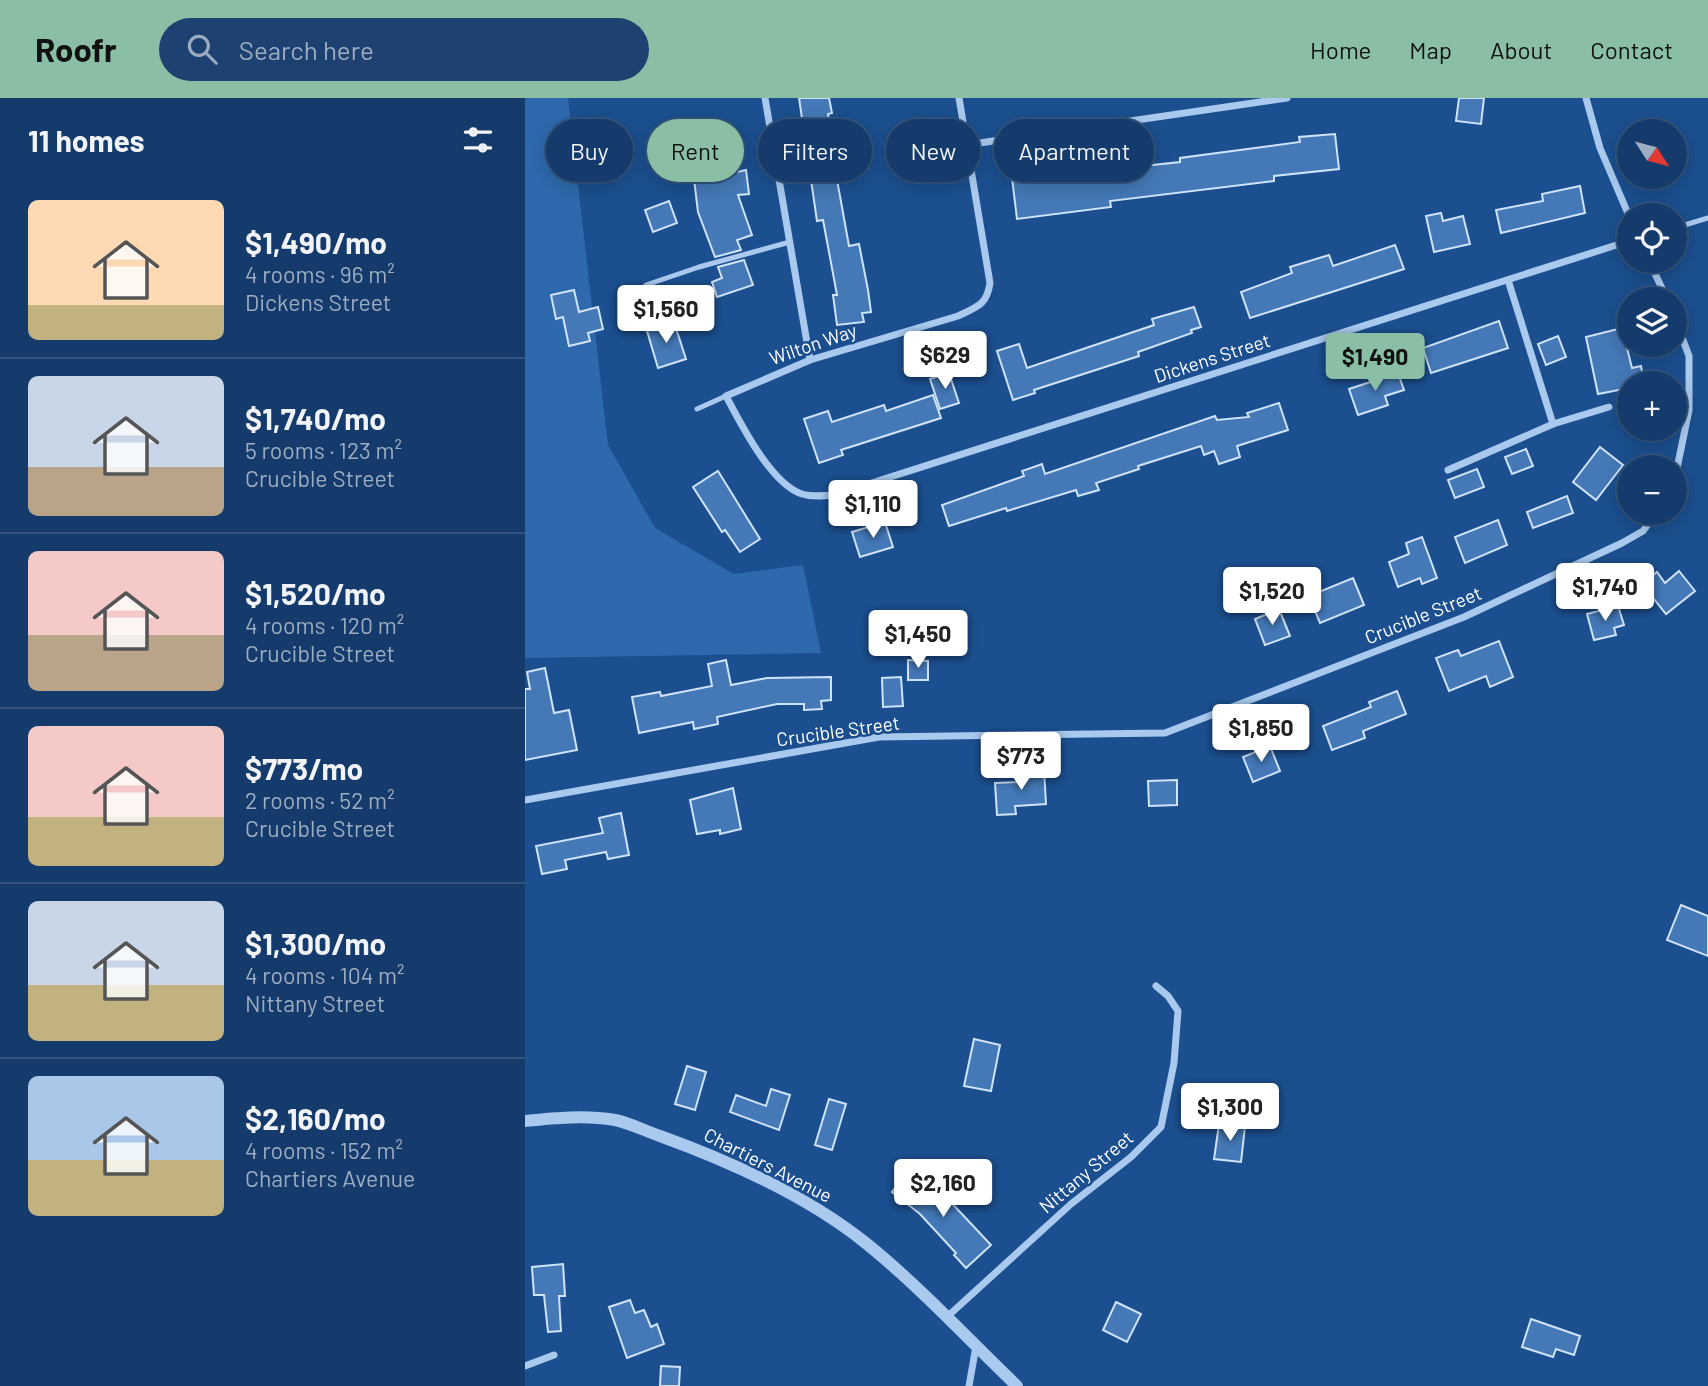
<!DOCTYPE html>
<html lang="en">
<head>
<meta charset="utf-8">
<style>
	:root { --surface:#143b6b; --page:#1d4271; --text:#f1f3f6; --muted:#9dadc1; --line:#33557e; --accent:#8abfa5 }
	body { margin:0; font-family:Barlow,sans-serif; background:var(--page); color:var(--text); height:100vh; display:flex; flex-direction:column; font-size:26px; white-space:nowrap }
	* { box-sizing:border-box; margin:0 }
	p { font-size:23px; color:var(--muted) }
	.icon { flex:none; width:38px; height:38px; fill:none; stroke:currentColor; stroke-width:2; stroke-linecap:round; stroke-linejoin:round }
	.map { position:relative; flex:1; overflow:hidden }
	.drawer { display:flex; flex-direction:column; background:var(--surface); width:525px }
	.drawer>* { flex:none }
	.top-card { position:absolute; left:21px; top:21px; width:665px; height:63px; display:flex; gap:14px }
	.needle { width:46px; rotate:126deg }
	.fabs { position:absolute; left:1092px; top:21px; display:grid; gap:14px }
	.fabs a { display:grid; place-items:center; width:70px; height:70px; border-radius:50%; background:var(--surface); box-shadow:0 4px 18px #0003,0 0 0 2px var(--line); font-size:35px }
	.price { position:absolute; translate:-50% -60px; padding:0 16px; border-radius:7px; background:#fff; color:#222; font-size:23px; line-height:46px; filter:drop-shadow(0 2px 4px #0008) }
	.price::after { content:''; position:absolute; left:50%; top:42px; width:21px; height:16px; margin-left:-10px; background:inherit; clip-path:polygon(0 0,100% 0,50% 100%) }
	.price.selected { background:var(--accent); color:#111 }
	ul { padding:0; list-style:none }
	li { display:flex; align-items:center; gap:21px; height:175px; padding:0 28px }
	li+li { border-top:2px solid var(--line) }
	li span { display:grid; place-items:center; flex:none; width:196px; height:140px; border-radius:10px; color:#555 }
	li>.icon { margin-inline-start:auto }
	span .icon { width:84px; height:84px; fill:#fffc; stroke-width:1 }
	li b { font-size:30px }
	h2 { display:flex; justify-content:space-between; align-items:center; height:84px; padding:0 28px; font-size:30px }
	.chip { padding:0 24px; border-radius:32px; background:var(--surface); box-shadow:0 4px 18px #0003,0 0 0 2px var(--line); font-size:24px; line-height:63px }
	.chip.selected { background:var(--accent); color:#111 }
	header { display:flex; align-items:center; gap:42px; box-sizing:border-box; height:98px; padding:0 35px; background:var(--accent); color:#111 }
	header strong { font-size:33px }
	nav { display:flex; gap:38px; margin-inline-start:auto; font-size:24px }
	.search { width:490px; height:63px; background:var(--page); display:flex; align-items:center; gap:18px; box-sizing:border-box; padding:0 24px; border-radius:38px; color:var(--muted); font-size:26px }
	main { display:flex; flex:1; min-height:0 }
	.map>svg:first-child { display:block }
	.green { fill:#2e69ad }
	.building { fill:#4478b7; stroke:#cfe3fa; stroke-width:2 }
	.lines { fill:none; stroke-linecap:round; stroke-linejoin:round }
	.service { stroke:#a9c9ee; stroke-width:5 }
	.minor { stroke:#a9c9ee; stroke-width:7 }
	.tertiary { stroke:#a9c9ee; stroke-width:12 }
	.labels { text-anchor:middle; stroke-width:5; stroke-linejoin:round; paint-order:stroke }
	.street-label { font-size:19px; fill:#fff; stroke:#1b4f8f }
</style>
</head>
<body>
<header>
<strong>Roofr</strong>
<div class="search"><svg class="icon" aria-label="search" viewBox="0 0 24 24"><circle cx="10" cy="10" r="6"/><path d="M15 15l6 6"/></svg>Search here</div>
<nav><a>Home</a><a>Map</a><a>About</a><a>Contact</a></nav>
</header>
<main>
<section class="drawer">
<h2>11 homes<svg class="icon" aria-label="filters" viewBox="0 0 24 24"><path d="M4 7h16M4 17h16"/><circle cx="9" cy="7" r="2"/><circle cx="15" cy="17" r="2"/></svg></h2>
<ul>
<li><span style="background:linear-gradient(#ffd9b3 75%,#c2b280 0)"><svg class="icon" aria-label="home" viewBox="0 0 24 24"><path d="M3 11l9-7 9 7M6 9v11h12V9"/></svg></span><div><b>$1,490/mo</b><p>4 rooms · 96 m²</p><p>Dickens Street</p></div></li>
<li><span style="background:linear-gradient(#c9d6e8 65%,#b9a48a 0)"><svg class="icon" aria-label="home" viewBox="0 0 24 24"><path d="M3 11l9-7 9 7M6 9v11h12V9"/></svg></span><div><b>$1,740/mo</b><p>5 rooms · 123 m²</p><p>Crucible Street</p></div></li>
<li><span style="background:linear-gradient(#f6c9c9 60%,#b9a48a 0)"><svg class="icon" aria-label="home" viewBox="0 0 24 24"><path d="M3 11l9-7 9 7M6 9v11h12V9"/></svg></span><div><b>$1,520/mo</b><p>4 rooms · 120 m²</p><p>Crucible Street</p></div></li>
<li><span style="background:linear-gradient(#f6c9c9 65%,#c2b280 0)"><svg class="icon" aria-label="home" viewBox="0 0 24 24"><path d="M3 11l9-7 9 7M6 9v11h12V9"/></svg></span><div><b>$773/mo</b><p>2 rooms · 52 m²</p><p>Crucible Street</p></div></li>
<li><span style="background:linear-gradient(#c9d6e8 60%,#c2b280 0)"><svg class="icon" aria-label="home" viewBox="0 0 24 24"><path d="M3 11l9-7 9 7M6 9v11h12V9"/></svg></span><div><b>$1,300/mo</b><p>4 rooms · 104 m²</p><p>Nittany Street</p></div></li>
<li><span style="background:linear-gradient(#a9c7e8 60%,#c2b280 0)"><svg class="icon" aria-label="home" viewBox="0 0 24 24"><path d="M3 11l9-7 9 7M6 9v11h12V9"/></svg></span><div><b>$2,160/mo</b><p>4 rooms · 152 m²</p><p>Chartiers Avenue</p></div></li>
</ul>
</section>
<div class="map">
<svg width="1183" height="1288" viewBox="0 0 1183 1288">
	<rect width="100%" height="100%" fill="#1b4f8f"/>
	<polygon class="green" points="0,0 43,0 83,347 130,430 209,476 278,467 296,555 0,560"/>
	<g class="building">
		<polygon points="274,0 304,0 307,15 303,16 311,65 309,65 324,148 334,146 343,192 346,214 337,215 339,224 312,227 308,197 312,197 298,122 292,123"/>
		<polygon points="934,0 959,0 956,26 931,23"/>
		<polygon points="810,36 814,71 749,78 749,83 585,103 586,109 492,121 487,80 526,76 526,81 600,73 600,70 655,64 655,60 775,44 774,39"/>
		<polygon points="207,39 212,74 221,72 224,96 213,97 227,137 212,142 216,152 190,159 173,114 169,81 180,79 175,44"/>
		<polygon points="1055,88 1060,115 976,135 971,112 1018,103 1017,96"/>
		<polygon points="144,103 152,125 128,134 120,112"/>
		<polygon points="916,115 918,123 938,118 945,146 909,154 901,118"/>
		<polygon points="870,147 879,171 725,220 716,194 767,175 765,169 804,157 808,168"/>
		<polygon points="219,162 228,187 192,199 187,184 197,180 193,169"/>
		<polygon points="49,192 54,214 73,209 78,231 63,235 65,243 44,248 38,219 31,221 26,197"/>
		<polygon points="669,209 676,229 666,232 667,235 613,254 614,258 509,292 510,295 488,302 472,253 494,246 502,270 629,227 627,221"/>
		<polygon points="974,223 983,250 906,275 898,250"/>
		<polygon points="149,224 161,261 133,270 122,233"/>
		<polygon points="1097,230 1107,270 1116,268 1119,285 1104,285 1104,290 1073,296 1061,239"/>
		<polygon points="1033,238 1041,259 1021,267 1013,246"/>
		<polygon points="424,275 434,305 415,311 405,281"/>
		<polygon points="873,275 879,292 860,298 863,307 833,317 824,291"/>
		<polygon points="408,297 416,320 316,352 318,357 294,365 279,321 303,313 307,324 359,307 361,313"/>
		<polygon points="754,305 763,332 712,348 715,359 694,366 689,353 679,357 676,348 613,368 614,371 571,385 574,392 553,398 551,392 482,413 481,410 424,428 417,407 499,378 497,373 517,366 520,376 690,318 692,322 724,319 722,315"/>
		<polygon points="1075,349 1098,367 1071,402 1048,384"/>
		<polygon points="1001,351 1008,368 987,376 980,359"/>
		<polygon points="952,371 959,389 930,400 923,382"/>
		<polygon points="193,373 235,441 215,454 200,432 197,434 168,389"/>
		<polygon points="1042,398 1048,415 1008,430 1002,414"/>
		<polygon points="973,422 982,447 940,465 930,439"/>
		<polygon points="360,424 368,449 335,459 327,434"/>
		<polygon points="897,439 912,480 897,486 895,480 873,489 864,464 884,456 881,445"/>
		<polygon points="1154,473 1170,493 1141,516 1117,486 1132,474 1140,485"/>
		<polygon points="828,480 839,507 795,525 784,498"/>
		<polygon points="1093,508 1099,527 1089,530 1091,537 1069,542 1062,516"/>
		<polygon points="754,511 765,538 740,547 730,521"/>
		<polygon points="974,543 988,579 965,589 961,578 924,593 911,560 933,552 936,558"/>
		<polygon points="201,562 206,587 242,580 306,579 306,602 296,603 297,611 279,612 279,606 252,606 192,619 193,626 169,631 168,624 114,635 107,599 135,594 136,598 187,588 183,566"/>
		<polygon points="383,562 403,563 403,582 383,582"/>
		<polygon points="20,570 29,615 44,612 52,652 0,662 0,591 5,591 2,574"/>
		<polygon points="376,579 378,608 358,609 357,580"/>
		<polygon points="872,593 881,616 838,633 840,640 807,652 798,628 846,609 844,604"/>
		<polygon points="745,648 755,673 728,684 718,659"/>
		<polygon points="519,671 521,706 490,708 491,716 472,717 470,685 493,684 492,673"/>
		<polygon points="652,682 652,707 624,708 623,683"/>
		<polygon points="208,690 216,731 195,736 195,732 172,736 165,702"/>
		<polygon points="96,715 104,757 83,761 81,754 40,762 42,771 17,776 11,748 78,735 74,720"/>
		<polygon points="1156,807 1183,818 1183,858 1142,842"/>
		<polygon points="449,941 475,947 466,993 439,988"/>
		<polygon points="162,968 181,974 170,1012 150,1006"/>
		<polygon points="246,991 265,997 254,1032 205,1014 211,997 241,1008"/>
		<polygon points="304,1001 321,1006 307,1052 290,1047"/>
		<polygon points="694,1026 720,1029 716,1064 689,1061"/>
		<polygon points="382,1074 417,1101 420,1098 466,1147 441,1170 429,1157 431,1155 395,1116 367,1094"/>
		<polygon points="38,1166 40,1198 34,1198 36,1233 23,1234 19,1197 9,1197 7,1169"/>
		<polygon points="105,1202 110,1215 119,1212 126,1229 132,1226 139,1246 102,1260 84,1209"/>
		<polygon points="591,1204 616,1216 602,1244 578,1232"/>
		<polygon points="1006,1221 1055,1238 1049,1257 1031,1251 1028,1259 997,1249"/>
		<polygon points="136,1268 155,1269 154,1288 135,1288"/>
	</g>
	<g class="lines">
		<g class="service">
			<polyline points="1150,130 1183,120"/>
			<polyline points="121,187 174,169 265,144"/>
			<polyline points="172,311 201,298"/>
		</g>
		<g class="minor">
			<polyline points="240,0 285,262"/>
			<path d="M434 0 465 185C462 207 452 209 433 218L285 262 201 298C216 326 246 386 277 396 287 399 298 398 309 397L1104 143"/>
			<polyline points="1061,0 1075,50 1104,118"/>
			<polyline points="441,47 762,0"/>
			<polyline points="1124,163 1142,201"/>
			<polyline points="983,182 1028,326 1084,309"/>
			<polyline points="1150,221 1164,258 1164,312 1150,380"/>
			<polyline points="923,372 1028,326"/>
			<polyline points="0,702 354,639 640,635 939,519 1097,445 1118,433 1131,415"/>
			<polyline points="423,1218 546,1106 606,1059 636,1029 649,965 653,913 643,898 631,888"/>
			<polyline points="0,1268 29,1257"/>
			<polyline points="444,1288 451,1248"/>
		</g>
		<path class="tertiary" d="M0 1023C30 1020 60 1017 90 1022 105 1025 120 1033 135 1038 204 1063 284 1099 342 1146 395 1189 442 1240 492 1288"/>
	</g>
	<g class="labels">
		<g class="street-label">
			<text transform="translate(288 246) rotate(-19)" y="7">Wilton Way</text>
			<text transform="translate(687 260) rotate(-18)" y="7">Dickens Street</text>
			<text transform="translate(898 517) rotate(-22)" y="7">Crucible Street</text>
			<text transform="translate(313 633) rotate(-8)" y="7">Crucible Street</text>
			<text transform="translate(243 1067) rotate(27)" y="7">Chartiers Avenue</text>
			<text transform="translate(561 1074) rotate(-40)" y="7">Nittany Street</text>
		</g>
	</g>
</svg>
<div class="fabs">
<a><svg class="needle" viewBox="-14 -14 28 28"><path d="M0-13l5 13h-10z" fill="#e53935"/><path d="M0 13l5-13h-10z" fill="#9dadc1"/></svg></a>
<a><svg class="icon" aria-label="locate" viewBox="0 0 24 24"><circle cx="12" cy="12" r="6"/><path d="M12 2v4M12 18v4M2 12h4M18 12h4"/></svg></a>
<a><svg class="icon" aria-label="layers" viewBox="0 0 24 24"><path d="M12 4l9 5-9 5-9-5zM3 14l9 5 9-5"/></svg></a>
<a>+</a>
<a>−</a>
</div>
<b class="price" style="left:141px;top:247px">$1,560</b>
<b class="price" style="left:420px;top:293px">$629</b>
<b class="price selected" style="left:850px;top:295px">$1,490</b>
<b class="price" style="left:348px;top:442px">$1,110</b>
<b class="price" style="left:1080px;top:525px">$1,740</b>
<b class="price" style="left:747px;top:529px">$1,520</b>
<b class="price" style="left:393px;top:572px">$1,450</b>
<b class="price" style="left:736px;top:666px">$1,850</b>
<b class="price" style="left:496px;top:694px">$773</b>
<b class="price" style="left:705px;top:1045px">$1,300</b>
<b class="price" style="left:418px;top:1121px">$2,160</b>
<div class="top-card">
<a class="chip">Buy</a>
<a class="chip selected">Rent</a>
<a class="chip">Filters</a>
<a class="chip">New</a>
<a class="chip">Apartment</a>
</div>
</div>
</main>
</body>
</html>
